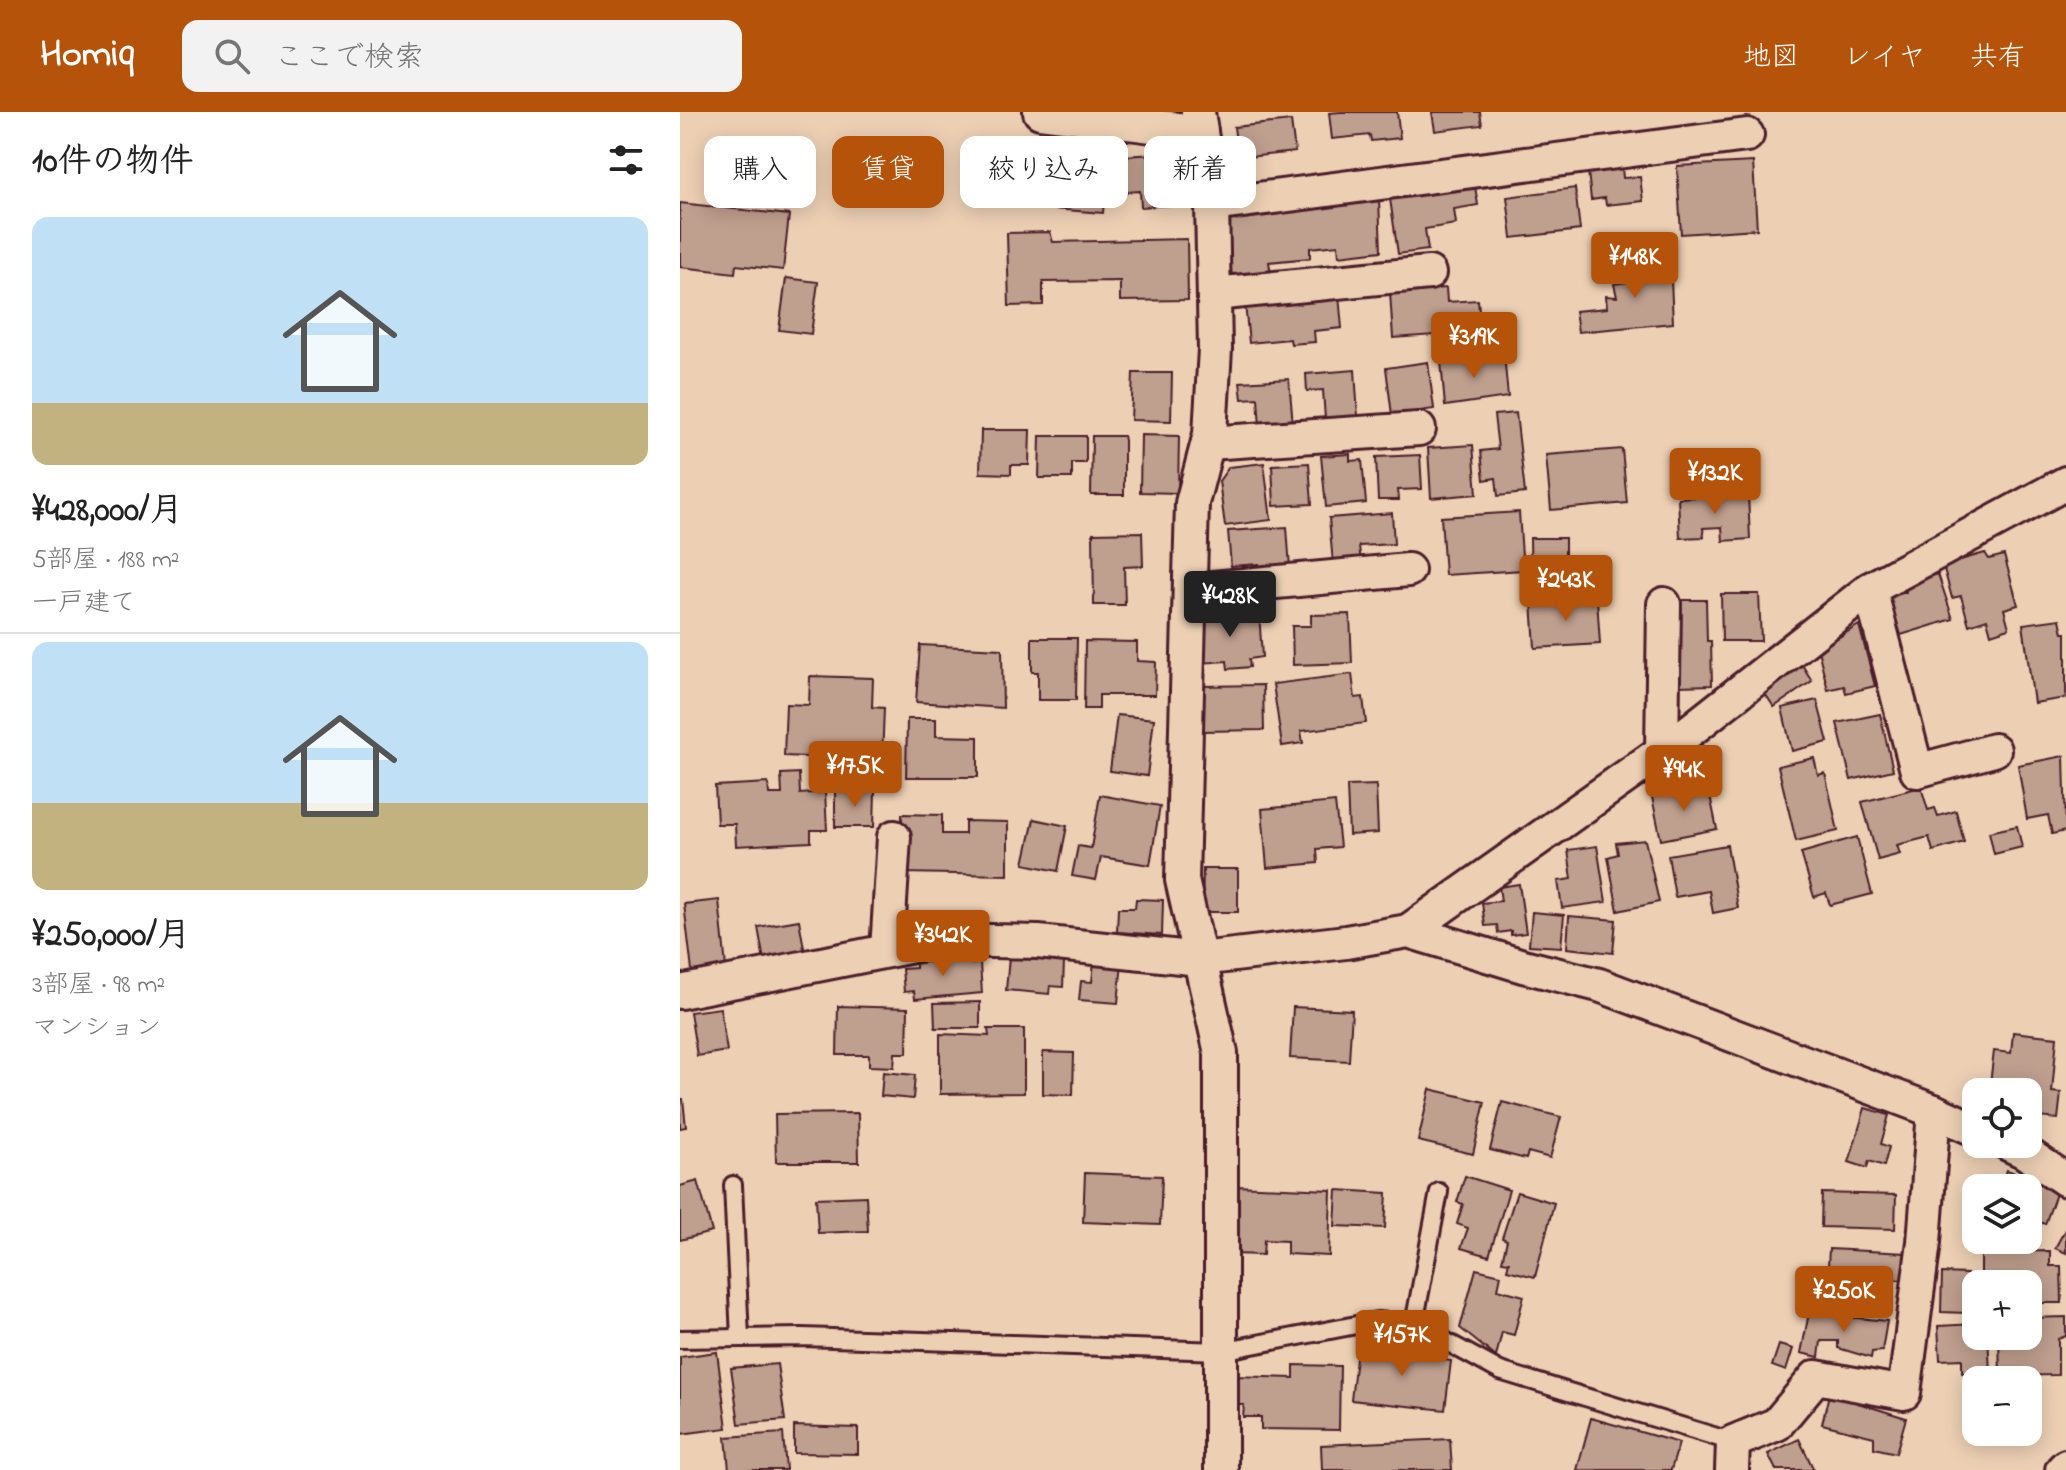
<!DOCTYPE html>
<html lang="ja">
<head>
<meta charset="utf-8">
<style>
	:root { --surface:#fff; --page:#f2f2f2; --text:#222; --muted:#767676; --line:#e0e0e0; --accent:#b45309 }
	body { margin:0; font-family:"Indie Flower","Klee One",sans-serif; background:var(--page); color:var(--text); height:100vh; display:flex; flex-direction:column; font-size:30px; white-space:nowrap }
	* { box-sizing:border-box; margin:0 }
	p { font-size:26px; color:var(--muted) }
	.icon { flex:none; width:44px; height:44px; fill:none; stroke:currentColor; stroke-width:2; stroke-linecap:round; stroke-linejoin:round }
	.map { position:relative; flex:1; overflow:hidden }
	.drawer { display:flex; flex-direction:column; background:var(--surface); width:680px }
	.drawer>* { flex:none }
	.top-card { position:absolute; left:24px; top:24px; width:760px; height:72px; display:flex; gap:16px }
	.buttons { position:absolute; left:1282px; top:966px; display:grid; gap:16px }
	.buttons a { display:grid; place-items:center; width:80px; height:80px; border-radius:16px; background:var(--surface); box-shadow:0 4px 20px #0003; font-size:40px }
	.price { position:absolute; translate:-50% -68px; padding:0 18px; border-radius:8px; background:var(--accent); color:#fff; font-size:26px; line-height:52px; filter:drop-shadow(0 2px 4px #0008) }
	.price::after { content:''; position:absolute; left:50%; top:48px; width:24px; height:18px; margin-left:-12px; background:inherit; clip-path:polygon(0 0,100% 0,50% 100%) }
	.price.selected { background:#222; color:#fff }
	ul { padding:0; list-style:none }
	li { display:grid; align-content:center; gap:16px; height:424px; padding:0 32px }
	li+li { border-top:2px solid var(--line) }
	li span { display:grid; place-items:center; height:248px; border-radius:16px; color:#555 }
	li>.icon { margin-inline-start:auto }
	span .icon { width:144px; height:144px; fill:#fffc; stroke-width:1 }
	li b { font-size:34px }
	h2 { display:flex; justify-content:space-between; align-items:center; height:96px; padding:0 32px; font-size:34px }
	.tag { padding:0 28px; border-radius:16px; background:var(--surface); box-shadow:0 4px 20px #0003; font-size:28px; line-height:72px }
	.tag.selected { background:var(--accent); color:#fff }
	header { display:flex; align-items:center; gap:48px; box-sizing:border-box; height:112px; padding:0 40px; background:var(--accent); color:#fff }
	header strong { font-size:38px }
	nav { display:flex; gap:44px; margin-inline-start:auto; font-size:28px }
	.search { width:560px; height:72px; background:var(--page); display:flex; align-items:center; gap:20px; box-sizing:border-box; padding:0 28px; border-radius:16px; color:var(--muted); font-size:30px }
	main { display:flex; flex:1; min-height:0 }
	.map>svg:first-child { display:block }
	.building { fill:#bf9f8e; stroke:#4a1f2b; stroke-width:2 }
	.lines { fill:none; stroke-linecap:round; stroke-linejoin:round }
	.service-casing { stroke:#4a1f2b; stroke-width:22 }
	.minor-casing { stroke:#4a1f2b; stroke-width:38 }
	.service { stroke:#edd0b4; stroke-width:16 }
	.minor { stroke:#edd0b4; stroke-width:32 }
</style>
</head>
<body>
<header>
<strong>Homiq</strong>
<div class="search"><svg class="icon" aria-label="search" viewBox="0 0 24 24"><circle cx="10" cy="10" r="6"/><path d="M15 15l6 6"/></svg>ここで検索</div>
<nav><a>地図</a><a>レイヤ</a><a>共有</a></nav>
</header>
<main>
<section class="drawer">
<h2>10件の物件<svg class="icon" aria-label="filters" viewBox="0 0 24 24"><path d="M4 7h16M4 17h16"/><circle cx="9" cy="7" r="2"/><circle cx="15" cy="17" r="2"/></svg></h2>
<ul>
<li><span style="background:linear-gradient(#bfe0f5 75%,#c2b280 0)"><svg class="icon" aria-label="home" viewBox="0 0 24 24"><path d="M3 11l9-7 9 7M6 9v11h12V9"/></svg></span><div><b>¥428,000/月</b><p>5部屋 · 188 m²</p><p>一戸建て</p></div></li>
<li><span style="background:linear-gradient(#bfe0f5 65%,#c2b280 0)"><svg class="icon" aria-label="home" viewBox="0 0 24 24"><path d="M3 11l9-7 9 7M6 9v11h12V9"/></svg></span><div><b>¥250,000/月</b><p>3部屋 · 98 m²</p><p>マンション</p></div></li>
</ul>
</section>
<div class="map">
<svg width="1386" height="1358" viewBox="0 0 1386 1358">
	<rect width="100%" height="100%" fill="#edd0b4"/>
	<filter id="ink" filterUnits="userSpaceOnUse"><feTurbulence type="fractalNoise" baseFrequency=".0125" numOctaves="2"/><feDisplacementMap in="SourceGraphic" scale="16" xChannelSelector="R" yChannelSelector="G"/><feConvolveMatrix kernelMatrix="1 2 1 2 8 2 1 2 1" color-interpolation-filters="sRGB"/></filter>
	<g filter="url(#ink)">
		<g class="building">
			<polygon points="660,0 717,0 720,26 691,29 690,23 652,27 649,1"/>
			<polygon points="752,0 800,0 802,13 755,19"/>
			<polygon points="611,9 615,40 558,46 554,15"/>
			<polygon points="375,39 428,43 423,101 346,95 351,47 374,49"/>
			<polygon points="493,41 494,53 507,52 508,79 491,80 491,93 461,95 460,79 445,80 443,44"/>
			<polygon points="1073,50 1077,117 1001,122 997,54"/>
			<polygon points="942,56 943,66 960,65 963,89 926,93 925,86 911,88 908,59"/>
			<polygon points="794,68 798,93 774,97 776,112 745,117 748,138 718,142 709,80"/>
			<polygon points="895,76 900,118 832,126 827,85"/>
			<polygon points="699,87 701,139 659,144 658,133 630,136 630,146 589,150 591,162 552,166 545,108"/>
			<polygon points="0,91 109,103 103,158 56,153 55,161 0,155"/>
			<polygon points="370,120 373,130 507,127 508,188 440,189 440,169 363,170 363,193 329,194 327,121"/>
			<polygon points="990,146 993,211 898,220 895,199 927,196 926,184 937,185 934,172 947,170 945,150"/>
			<polygon points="106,166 138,170 131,222 99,218"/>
			<polygon points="766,176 767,190 798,188 802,231 770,233 769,222 713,226 710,180"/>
			<polygon points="659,183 662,216 634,219 635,230 611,232 610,227 569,231 565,192"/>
			<polygon points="824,242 828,285 765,294 761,249"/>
			<polygon points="748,250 754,297 712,303 706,256"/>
			<polygon points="675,258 678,305 645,307 643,278 627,279 626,262"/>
			<polygon points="453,261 492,261 491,309 451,308"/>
			<polygon points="609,267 613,313 580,315 578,286 562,287 560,270"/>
			<polygon points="836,301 845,381 818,384 816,366 804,368 801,339 818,337 814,303"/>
			<polygon points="301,318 350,318 349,353 331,353 331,362 300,361"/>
			<polygon points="461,323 499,324 498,381 460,380"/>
			<polygon points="360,324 406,324 406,351 392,351 392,366 359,366"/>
			<polygon points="412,324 444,324 444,383 411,383"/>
			<polygon points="793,333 797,382 751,386 748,336"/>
			<polygon points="942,337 947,391 871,398 866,343"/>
			<polygon points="670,342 670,349 682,348 686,391 646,395 641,344"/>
			<polygon points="740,343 742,377 718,378 719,388 698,388 696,345"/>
			<polygon points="584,351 591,408 545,414 539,369 549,355"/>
			<polygon points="629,351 632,392 594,394 592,353"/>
			<polygon points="1068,382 1070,427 1043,429 1042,415 1023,416 1024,425 1000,426 998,386"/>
			<polygon points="839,400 843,458 765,463 761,405"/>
			<polygon points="712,401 714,432 679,434 681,450 653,452 649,406"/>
			<polygon points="607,415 610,456 579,458 579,452 551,454 548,419"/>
			<polygon points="462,420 463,454 444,455 445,493 414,493 413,421"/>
			<polygon points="850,426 885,426 885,478 851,479"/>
			<polygon points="1305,441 1309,447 1324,443 1338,493 1324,497 1329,516 1311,522 1307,507 1289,513 1281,484 1272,486 1263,453"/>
			<polygon points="1258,462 1273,507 1221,523 1209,485 1226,480 1224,474"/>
			<polygon points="1041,482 1079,482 1081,529 1042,529"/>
			<polygon points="917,486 920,532 855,536 852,489"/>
			<polygon points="998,488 1026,488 1027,529 1031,529 1032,573 999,574"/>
			<polygon points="579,500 582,545 569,547 570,555 548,557 547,549 521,551 517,505"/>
			<polygon points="670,502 672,551 613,553 612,514 631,514 631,503"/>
			<polygon points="1380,507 1383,521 1386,521 1386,586 1354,591 1343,512"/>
			<polygon points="1179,513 1195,574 1166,581 1164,574 1148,578 1138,538"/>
			<polygon points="352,526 397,526 396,588 358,588 358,560 352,560"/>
			<polygon points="405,529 457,530 457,549 476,550 475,583 419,583 419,597 404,597"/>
			<polygon points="240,533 322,537 323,596 236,590"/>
			<polygon points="1121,551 1132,569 1094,595 1082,577"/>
			<polygon points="672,562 675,586 683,585 686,611 621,619 623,631 602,634 593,572"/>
			<polygon points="130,564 193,566 192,595 204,596 202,648 104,644 106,592 129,593"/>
			<polygon points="583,573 584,618 522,619 521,574"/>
			<polygon points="1137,588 1148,630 1112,639 1102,596"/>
			<polygon points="1200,602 1213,658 1171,668 1157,611"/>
			<polygon points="437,603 474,607 467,664 430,659"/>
			<polygon points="227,607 256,607 256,624 298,625 298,665 226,665"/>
			<polygon points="1384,644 1386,719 1372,722 1368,703 1347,707 1338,653"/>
			<polygon points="1134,646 1138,663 1145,661 1158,719 1116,729 1098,654"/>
			<polygon points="119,661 120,682 145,680 147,718 131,718 131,730 56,734 55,712 37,712 35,674 88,671 89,682 102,682 101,662"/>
			<polygon points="696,673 698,721 669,723 667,674"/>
			<polygon points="1028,674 1037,717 981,728 972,685"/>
			<polygon points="1241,675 1248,698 1255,696 1258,704 1276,699 1284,730 1253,739 1249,725 1217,733 1220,742 1198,748 1182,690"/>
			<polygon points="155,678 195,679 194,715 155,715"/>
			<polygon points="420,683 480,694 470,753 421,745 416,768 392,764 398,734 411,736"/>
			<polygon points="655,690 660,735 637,737 638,751 587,756 582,697"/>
			<polygon points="222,702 262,703 262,722 285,722 285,709 328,710 328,763 221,761"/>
			<polygon points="354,707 387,714 378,759 344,752"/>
			<polygon points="1337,714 1342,735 1314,742 1309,720"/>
			<polygon points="1177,725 1192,782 1150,793 1146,781 1134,785 1121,741"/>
			<polygon points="965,728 979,790 938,799 928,745 938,742 936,731"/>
			<polygon points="1047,733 1058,796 1033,801 1029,779 995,785 988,743"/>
			<polygon points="917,734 926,790 882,796 878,769 892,767 888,738"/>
			<polygon points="523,757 558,757 558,800 522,800"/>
			<polygon points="839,772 846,821 831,823 831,819 818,821 817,813 805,814 802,791 821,789 819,775"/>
			<polygon points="456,787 483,788 482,823 437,820 438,796 455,796"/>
			<polygon points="39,788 46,855 12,859 4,792"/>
			<polygon points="852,800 884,803 881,835 849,833"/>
			<polygon points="889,804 936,808 933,841 887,836"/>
			<polygon points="119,808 125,842 84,849 78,815"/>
			<polygon points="290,845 291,852 300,851 302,881 235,887 234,879 224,880 222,857 236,856 236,849"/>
			<polygon points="329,845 384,850 383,875 370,874 369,882 326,878"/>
			<polygon points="414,849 442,851 438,891 399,888 401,869 412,870"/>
			<polygon points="300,890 300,916 255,916 254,891"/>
			<polygon points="158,894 228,896 227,941 215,941 214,955 189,954 189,943 157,943"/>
			<polygon points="613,895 672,898 669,949 610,946"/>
			<polygon points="40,896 47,939 17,944 10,900"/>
			<polygon points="308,917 344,917 344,981 260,982 260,922 309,924"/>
			<polygon points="1333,920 1377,925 1372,980 1381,981 1378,1007 1348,1004 1348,980 1309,980 1314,939 1331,941"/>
			<polygon points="363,940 394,941 393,983 363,982"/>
			<polygon points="203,960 235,963 233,987 201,984"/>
			<polygon points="750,977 805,990 793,1042 738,1029"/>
			<polygon points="0,987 3,987 6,1015 0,1016"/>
			<polygon points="822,990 881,1005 870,1046 848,1040 846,1047 810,1038"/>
			<polygon points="1185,996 1209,1003 1201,1032 1209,1035 1204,1054 1189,1049 1187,1056 1169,1050"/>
			<polygon points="178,1001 179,1050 96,1050 95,1002"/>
			<polygon points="1327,1058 1378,1076 1365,1112 1348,1106 1348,1076 1321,1076"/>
			<polygon points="405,1061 482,1064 480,1113 403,1110"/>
			<polygon points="785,1064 829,1078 809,1144 781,1136 788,1116 777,1112 783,1092 777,1090"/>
			<polygon points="18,1069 32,1120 0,1128 0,1074"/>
			<polygon points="555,1074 651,1078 649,1144 607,1142 607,1129 584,1128 583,1143 553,1142"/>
			<polygon points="657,1078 707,1081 705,1116 655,1114"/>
			<polygon points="837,1080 874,1091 855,1165 827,1158 829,1150 822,1149 827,1128 822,1126"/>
			<polygon points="1142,1081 1216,1083 1215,1117 1141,1115"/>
			<polygon points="186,1084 188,1119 138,1121 136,1086"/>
			<polygon points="1386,1116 1386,1141 1375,1136"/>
			<polygon points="1149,1137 1226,1141 1225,1168 1206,1167 1206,1173 1147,1171"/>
			<polygon points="1370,1139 1370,1154 1381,1154 1382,1191 1358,1191 1357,1179 1348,1180 1348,1172 1301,1172 1301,1140"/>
			<polygon points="796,1157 821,1163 818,1177 844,1184 834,1223 822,1220 816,1245 780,1216"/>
			<polygon points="1262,1161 1287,1162 1286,1201 1261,1200"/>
			<polygon points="1129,1201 1207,1209 1202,1239 1192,1240 1191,1246 1158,1236 1158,1229 1141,1229 1139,1245 1121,1241"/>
			<polygon points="1386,1205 1386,1224 1378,1227 1378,1263 1320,1264 1319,1224 1348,1224 1348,1206"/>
			<polygon points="1296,1212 1296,1224 1308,1224 1310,1260 1282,1261 1282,1247 1260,1248 1258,1214"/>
			<polygon points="718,1233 760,1237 759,1247 771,1249 765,1298 671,1288 677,1237 717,1241"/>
			<polygon points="1099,1233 1113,1237 1106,1259 1092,1254"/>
			<polygon points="37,1240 47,1316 0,1322 0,1245"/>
			<polygon points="97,1252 105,1308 59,1312 51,1256"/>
			<polygon points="614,1253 660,1254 659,1318 581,1317 581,1305 563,1305 564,1293 553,1293 554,1264 614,1266"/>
			<polygon points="1149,1282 1226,1306 1216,1341 1194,1336 1194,1325 1142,1312"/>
			<polygon points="911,1306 999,1331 991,1358 897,1358"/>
			<polygon points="114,1314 178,1316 178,1342 114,1341"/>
			<polygon points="103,1321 106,1358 49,1358 46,1325"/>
			<polygon points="770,1327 772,1358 642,1358 641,1333"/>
			<polygon points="1119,1327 1134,1358 1096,1358 1088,1342"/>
		</g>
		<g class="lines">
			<g class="service-casing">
				<g id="service">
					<polyline points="53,1073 60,1226"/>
					<polyline points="734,1212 759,1080"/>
					<polyline points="0,1227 122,1225 541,1239 697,1209 734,1212 820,1259 1053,1330"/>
				</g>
			</g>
			<g class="minor-casing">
				<g id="minor">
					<polyline points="360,0 521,20"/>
					<polyline points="518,0 532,93 535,237 530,322 512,391 502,768 541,941 541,1358"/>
					<polyline points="532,93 1067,23"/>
					<polyline points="534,182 749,161"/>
					<polyline points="528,331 739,317"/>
					<polyline points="1190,477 1237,659 1314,638"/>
					<polyline points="510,478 728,458"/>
					<polyline points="982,640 984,492"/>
					<polyline points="728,819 1002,625 1190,477 1386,371"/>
					<polyline points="207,839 214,725"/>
					<polyline points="0,880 263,828 358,830 520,847 666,830 728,819 843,854 919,873 1254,999 1296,1018"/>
					<polyline points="1328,1032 1343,1039 1386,1068"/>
					<polyline points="1052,1358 1053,1330 1097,1312 1136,1265 1224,1281 1244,1130 1254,999"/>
					<polyline points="1382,1358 1386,1354"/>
				</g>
			</g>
			<use href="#service" class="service"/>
			<use href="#minor" class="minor"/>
		</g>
	</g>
</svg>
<div class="buttons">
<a><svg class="icon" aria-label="locate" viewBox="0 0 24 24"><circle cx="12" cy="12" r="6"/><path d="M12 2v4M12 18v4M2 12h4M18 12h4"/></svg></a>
<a><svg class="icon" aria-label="layers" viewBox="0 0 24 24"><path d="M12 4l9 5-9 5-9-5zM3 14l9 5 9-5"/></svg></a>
<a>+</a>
<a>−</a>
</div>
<b class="price" style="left:955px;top:188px">¥148K</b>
<b class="price" style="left:794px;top:268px">¥319K</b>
<b class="price" style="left:1035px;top:404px">¥132K</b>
<b class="price" style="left:886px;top:511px">¥243K</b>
<b class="price selected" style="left:550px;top:527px">¥428K</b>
<b class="price" style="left:175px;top:697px">¥175K</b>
<b class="price" style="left:1004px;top:701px">¥94K</b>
<b class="price" style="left:263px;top:866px">¥342K</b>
<b class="price" style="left:1164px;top:1222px">¥250K</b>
<b class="price" style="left:722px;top:1266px">¥157K</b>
<div class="top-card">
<a class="tag">購入</a>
<a class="tag selected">賃貸</a>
<a class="tag">絞り込み</a>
<a class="tag">新着</a>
</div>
</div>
</main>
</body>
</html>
